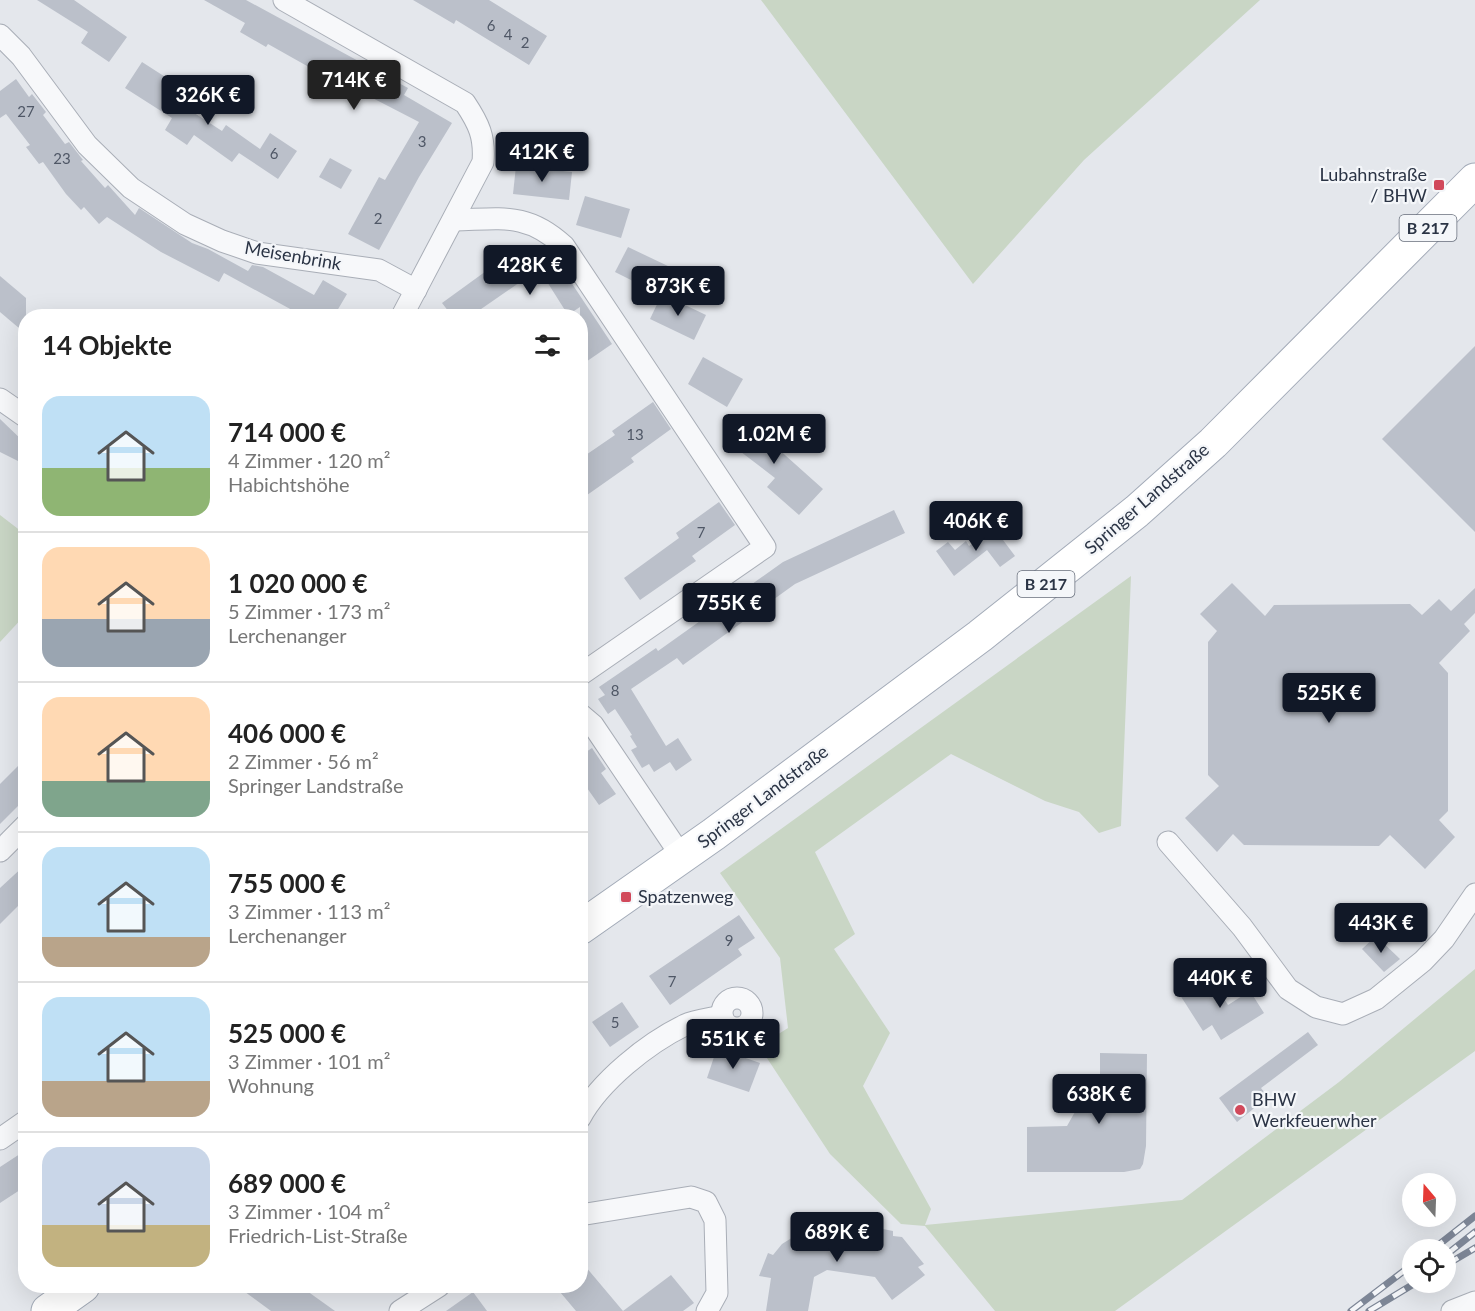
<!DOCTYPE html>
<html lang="de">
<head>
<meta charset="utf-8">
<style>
	:root { --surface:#fff; --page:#f2f2f2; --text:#222; --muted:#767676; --line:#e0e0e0; --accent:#111827 }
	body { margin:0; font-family:Lato,sans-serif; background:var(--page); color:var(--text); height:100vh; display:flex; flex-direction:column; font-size:22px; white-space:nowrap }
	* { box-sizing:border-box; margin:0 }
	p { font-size:20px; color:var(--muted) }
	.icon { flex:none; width:33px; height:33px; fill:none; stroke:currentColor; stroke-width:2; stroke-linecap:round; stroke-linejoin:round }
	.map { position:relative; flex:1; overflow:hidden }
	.sheet { position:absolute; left:18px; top:309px; width:570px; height:984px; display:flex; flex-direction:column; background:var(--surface); border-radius:24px; box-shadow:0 6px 24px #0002 }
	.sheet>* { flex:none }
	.needle { width:39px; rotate:341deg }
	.buttons { position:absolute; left:1402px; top:1173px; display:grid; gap:12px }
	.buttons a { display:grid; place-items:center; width:54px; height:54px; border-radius:50%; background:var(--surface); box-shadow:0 6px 24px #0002; font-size:30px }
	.price { position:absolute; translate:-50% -51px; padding:0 14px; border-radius:6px; background:var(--accent); color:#fff; font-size:20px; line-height:39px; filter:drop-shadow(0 2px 3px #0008) }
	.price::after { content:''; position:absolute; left:50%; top:36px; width:18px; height:14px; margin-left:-9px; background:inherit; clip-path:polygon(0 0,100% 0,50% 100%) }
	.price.selected { background:#222; color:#fff }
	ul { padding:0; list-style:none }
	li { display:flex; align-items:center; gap:18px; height:150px; padding:0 24px }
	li+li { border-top:2px solid var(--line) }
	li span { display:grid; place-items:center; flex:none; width:168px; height:120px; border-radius:18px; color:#555 }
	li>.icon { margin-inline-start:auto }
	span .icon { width:72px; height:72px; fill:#fffc; stroke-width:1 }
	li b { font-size:26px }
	h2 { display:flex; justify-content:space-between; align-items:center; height:72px; padding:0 24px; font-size:26px }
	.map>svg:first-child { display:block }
	.green { fill:#c9d6c5 }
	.building { fill:#bbc0ca }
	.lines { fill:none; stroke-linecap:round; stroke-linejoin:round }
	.minor-casing { stroke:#a9aeb7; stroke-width:23 }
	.primary-casing { stroke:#a3abb8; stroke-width:35 }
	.minor { stroke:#f7f8fa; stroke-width:21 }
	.primary { stroke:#fff; stroke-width:33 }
	.rail-casing { stroke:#7d8696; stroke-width:7 }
	.rail { stroke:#f4f6f9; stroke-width:4.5; stroke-dasharray:14; stroke-linecap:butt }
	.poi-dot { fill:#d1495b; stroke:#f4f6f9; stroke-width:2 }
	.labels { text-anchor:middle; stroke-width:4.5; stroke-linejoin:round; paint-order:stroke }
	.number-label { font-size:15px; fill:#4f5766 }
	.shield { fill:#f4f6f9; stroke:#676e7b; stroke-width:1.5 }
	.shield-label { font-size:16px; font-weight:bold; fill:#2b3445 }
	.poi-label { font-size:18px; fill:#2b3445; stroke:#f4f6f9; text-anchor:start }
	.street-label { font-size:18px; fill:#2b3445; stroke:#f4f6f9 }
</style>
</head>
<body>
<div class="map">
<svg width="1475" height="1311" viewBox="0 0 1475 1311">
	<rect width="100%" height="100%" fill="#e4e7ec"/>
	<g class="green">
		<polygon points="761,0 1260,0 1084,160 973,284"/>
		<polygon points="0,515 26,535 25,615 0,642"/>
		<polygon points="1131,576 1121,826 1099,833 1079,812 1045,801 951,754 815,852 855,934 834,949 890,1033 863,1086 931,1209 925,1225 1182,1200 1339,1082 1475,969 1475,1051 1115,1311 995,1311 925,1226 901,1224 830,1154 759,1046 788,1028 780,958 720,873"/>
	</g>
	<g class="building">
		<polygon points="37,0 74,0 127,37 109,62 81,43 88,32"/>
		<polygon points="204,0 246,0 408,88 404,95 452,123 419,177 379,250 348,234 379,177 385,180 419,122 357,90 355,93 268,44 266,47 240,32 245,23"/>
		<polygon points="413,0 489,0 547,36 529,65 456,20 454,24"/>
		<polygon points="142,62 170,80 162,92 222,131 226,125 260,149 270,133 297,151 278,179 239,153 232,162 194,135 187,145 165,130 172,118 125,88"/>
		<polygon points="16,79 29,97 32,94 46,112 43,115 65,144 69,142 83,160 81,161 105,188 108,185 135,215 139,208 192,243 208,249 248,271 252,265 263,267 314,295 323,280 347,294 334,316 303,316 224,273 219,282 161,252 107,217 99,224 84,207 81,210 66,194 43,162 39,164 26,147 30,145 6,114 0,118 0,91"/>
		<polygon points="330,158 352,170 341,189 319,177"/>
		<polygon points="516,166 572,172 569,200 513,194"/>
		<polygon points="585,196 630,209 621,238 576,225"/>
		<polygon points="522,245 538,268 555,258 612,344 580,366 580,307 568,315 539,269 471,316 452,316 442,303"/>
		<polygon points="628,247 670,267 657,293 615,272"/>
		<polygon points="0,276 26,298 26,334 0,312"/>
		<polygon points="662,294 706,315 694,340 650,319"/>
		<polygon points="1475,346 1475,532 1382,439"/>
		<polygon points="703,357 743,379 727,407 688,384"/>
		<polygon points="653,402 671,429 631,458 634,462 580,500 580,459 615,435 612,431"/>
		<polygon points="743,414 780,443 776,447 823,489 799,515 767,487 775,478 724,439"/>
		<polygon points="0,419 26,444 26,465 0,452"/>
		<polygon points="719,502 735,525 692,556 696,561 640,600 624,578 679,538 676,533"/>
		<polygon points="894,510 905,533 795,584 683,665 677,658 631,689 666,746 678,738 692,760 676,771 670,762 654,772 649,764 642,768 631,750 637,747 630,736 632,735 615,709 608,714 598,699 605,695 599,687 656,648 658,651 783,562"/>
		<polygon points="994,528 1015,556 1000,567 987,550 954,576 936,551 948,542 955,550 966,541 969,546"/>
		<polygon points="1232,583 1265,616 1274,605 1410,604 1422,615 1439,599 1451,611 1475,588 1475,613 1464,624 1470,631 1439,663 1448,673 1448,811 1439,820 1455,837 1425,869 1390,835 1379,846 1244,845 1233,834 1217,852 1185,818 1219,786 1208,775 1208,642 1217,631 1200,614"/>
		<polygon points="592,748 606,769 601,773 616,794 599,805 580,778 580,756"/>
		<polygon points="26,758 26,798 0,824 0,784"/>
		<polygon points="26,864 26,898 0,924 0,888"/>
		<polygon points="739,915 755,938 738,949 742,955 670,1005 649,976"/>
		<polygon points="1376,936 1400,959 1384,972 1362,949"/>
		<polygon points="1209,976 1228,1005 1250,991 1264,1013 1221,1040 1212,1025 1203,1031 1180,995"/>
		<polygon points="622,1002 639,1027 610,1047 592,1022"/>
		<polygon points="1308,1032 1318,1045 1261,1088 1268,1097 1237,1122 1219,1098"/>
		<polygon points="717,1048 760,1063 749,1092 707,1078"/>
		<polygon points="1100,1053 1147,1054 1146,1146 1143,1164 1140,1169 1124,1172 1027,1172 1027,1127 1067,1126 1080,1103 1100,1093"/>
		<polygon points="26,1150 26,1186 0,1203 0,1167"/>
		<polygon points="829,1222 829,1228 872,1234 873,1227 893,1231 893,1236 902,1237 924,1264 918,1267 925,1275 892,1300 875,1277 827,1270 814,1277 808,1311 766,1311 771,1278 759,1276 768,1253 773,1255 782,1244 806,1229 806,1224"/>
		<polygon points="580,1260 623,1311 576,1311 555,1286 580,1286"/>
		<polygon points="671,1275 694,1303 683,1311 623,1311"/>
		<polygon points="237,1286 300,1286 335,1311 271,1311"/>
		<polygon points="473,1292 487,1311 446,1311"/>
	</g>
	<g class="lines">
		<g class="minor-casing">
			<g id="minor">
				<path d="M284 0 465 103C479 124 485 137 483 162L402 316"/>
				<polyline points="0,35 21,56 87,145 131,188 185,224 222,241 257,253 379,270 416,290"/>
				<path d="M455 220C502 219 527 212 564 246L765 547 580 675"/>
				<polyline points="0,399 26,417"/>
				<polyline points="580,714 593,725 682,857"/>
				<polyline points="1168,842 1242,927 1288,989 1316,1007 1343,1014 1376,999 1423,961 1444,939 1475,894"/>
				<polyline points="0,851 26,825"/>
				<circle cx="737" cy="1013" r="15"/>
				<path d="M580 1118C600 1081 648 1043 685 1025 696 1020 710 1019 722 1016"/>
				<polyline points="0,1139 26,1121"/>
				<polyline points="580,1215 691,1197 706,1202 715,1220 717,1293 707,1311"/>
				<polyline points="400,1311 439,1286"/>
				<polyline points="1452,1311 1475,1302"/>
			</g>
		</g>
		<g class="primary-casing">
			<g id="primary">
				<polyline points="580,928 714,834 980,636 1137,511 1213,443 1475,180"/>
				<polyline points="48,1311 83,1286"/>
			</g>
		</g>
		<use href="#minor" class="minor"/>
		<use href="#primary" class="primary"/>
		<g class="rail-casing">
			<g id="rail">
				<polyline points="1432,1250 1475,1216"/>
				<polyline points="1446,1255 1475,1232"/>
				<polyline points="1446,1265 1475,1248"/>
				<polyline points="1351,1311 1413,1264"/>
				<polyline points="1369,1311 1417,1282"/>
			</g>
		</g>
		<use href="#rail" class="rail"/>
	</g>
	<g class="poi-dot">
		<rect x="1433" y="179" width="12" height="12" rx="3"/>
		<rect x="620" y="891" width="12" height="12" rx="3"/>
		<circle cx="1240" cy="1110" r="6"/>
	</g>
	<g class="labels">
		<g class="number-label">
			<text x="491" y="31">6</text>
			<text x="508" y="40">4</text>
			<text x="525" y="48">2</text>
			<text x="26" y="117">27</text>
			<text x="422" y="147">3</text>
			<text x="274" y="159">6</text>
			<text x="62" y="164">23</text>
			<text x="378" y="224">2</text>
			<text x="635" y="440">13</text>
			<text x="701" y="538">7</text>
			<text x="615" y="696">8</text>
			<text x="729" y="946">9</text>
			<text x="672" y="987">7</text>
			<text x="615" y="1028">5</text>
		</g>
		<g class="shield">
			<rect x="1399.5" y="215" width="57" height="26" rx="4.5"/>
			<rect x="1017.5" y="571" width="57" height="26" rx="4.5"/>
		</g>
		<g class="shield-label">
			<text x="1428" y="234">B 217</text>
			<text x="1046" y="590">B 217</text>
		</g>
		<g class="poi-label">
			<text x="1427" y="181" text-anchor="end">Lubahnstraße<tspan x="1427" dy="21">/ BHW</tspan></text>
			<text x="638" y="903">Spatzenweg</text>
			<text x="1252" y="1106">BHW<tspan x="1252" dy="21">Werkfeuerwher</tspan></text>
		</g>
		<g class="street-label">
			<text transform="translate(293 256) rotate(10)" y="6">Meisenbrink</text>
			<text transform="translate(1147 499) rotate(-41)" y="6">Springer Landstraße</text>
			<text transform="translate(763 797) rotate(-37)" y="6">Springer Landstraße</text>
		</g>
	</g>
</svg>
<div class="buttons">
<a><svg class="needle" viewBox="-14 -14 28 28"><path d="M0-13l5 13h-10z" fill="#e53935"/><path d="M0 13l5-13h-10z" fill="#767676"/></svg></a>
<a><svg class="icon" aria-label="locate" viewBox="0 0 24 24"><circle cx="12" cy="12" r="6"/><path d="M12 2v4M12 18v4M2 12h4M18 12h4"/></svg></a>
</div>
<b class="price selected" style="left:354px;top:111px">714K €</b>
<b class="price" style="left:208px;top:126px">326K €</b>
<b class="price" style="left:542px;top:183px">412K €</b>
<b class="price" style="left:530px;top:296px">428K €</b>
<b class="price" style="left:678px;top:317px">873K €</b>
<b class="price" style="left:774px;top:465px">1.02M €</b>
<b class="price" style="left:976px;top:552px">406K €</b>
<b class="price" style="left:729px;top:634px">755K €</b>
<b class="price" style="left:1329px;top:724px">525K €</b>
<b class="price" style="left:1381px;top:954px">443K €</b>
<b class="price" style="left:1220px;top:1009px">440K €</b>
<b class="price" style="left:733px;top:1070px">551K €</b>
<b class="price" style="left:1099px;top:1125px">638K €</b>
<b class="price" style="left:837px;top:1263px">689K €</b>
<section class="sheet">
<h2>14 Objekte<svg class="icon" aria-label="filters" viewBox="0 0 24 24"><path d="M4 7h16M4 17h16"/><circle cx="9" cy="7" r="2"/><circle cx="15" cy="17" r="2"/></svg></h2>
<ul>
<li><span style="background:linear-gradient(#bfe0f5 60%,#8fb573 0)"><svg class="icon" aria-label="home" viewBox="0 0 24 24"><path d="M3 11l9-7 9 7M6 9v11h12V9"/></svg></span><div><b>714 000 €</b><p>4 Zimmer · 120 m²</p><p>Habichtshöhe</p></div></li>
<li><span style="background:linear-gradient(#ffd9b3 60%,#9aa5b1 0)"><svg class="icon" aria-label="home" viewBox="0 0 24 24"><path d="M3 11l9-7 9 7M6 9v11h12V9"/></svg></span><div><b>1 020 000 €</b><p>5 Zimmer · 173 m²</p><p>Lerchenanger</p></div></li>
<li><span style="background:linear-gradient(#ffd9b3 70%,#7fa58c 0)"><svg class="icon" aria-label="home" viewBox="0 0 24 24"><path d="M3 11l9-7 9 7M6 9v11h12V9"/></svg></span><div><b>406 000 €</b><p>2 Zimmer · 56 m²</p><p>Springer Landstraße</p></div></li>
<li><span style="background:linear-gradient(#bfe0f5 75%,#b9a48a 0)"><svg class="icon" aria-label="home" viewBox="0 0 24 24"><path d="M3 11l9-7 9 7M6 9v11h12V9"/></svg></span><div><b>755 000 €</b><p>3 Zimmer · 113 m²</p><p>Lerchenanger</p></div></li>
<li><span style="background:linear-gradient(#bfe0f5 70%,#b9a48a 0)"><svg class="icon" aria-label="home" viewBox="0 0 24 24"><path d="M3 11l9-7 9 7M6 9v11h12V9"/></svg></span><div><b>525 000 €</b><p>3 Zimmer · 101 m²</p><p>Wohnung</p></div></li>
<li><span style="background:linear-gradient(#c9d6e8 65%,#c2b280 0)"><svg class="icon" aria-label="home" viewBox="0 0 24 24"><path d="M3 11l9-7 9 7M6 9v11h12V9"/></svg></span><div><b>689 000 €</b><p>3 Zimmer · 104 m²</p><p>Friedrich-List-Straße</p></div></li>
</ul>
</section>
</div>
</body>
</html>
